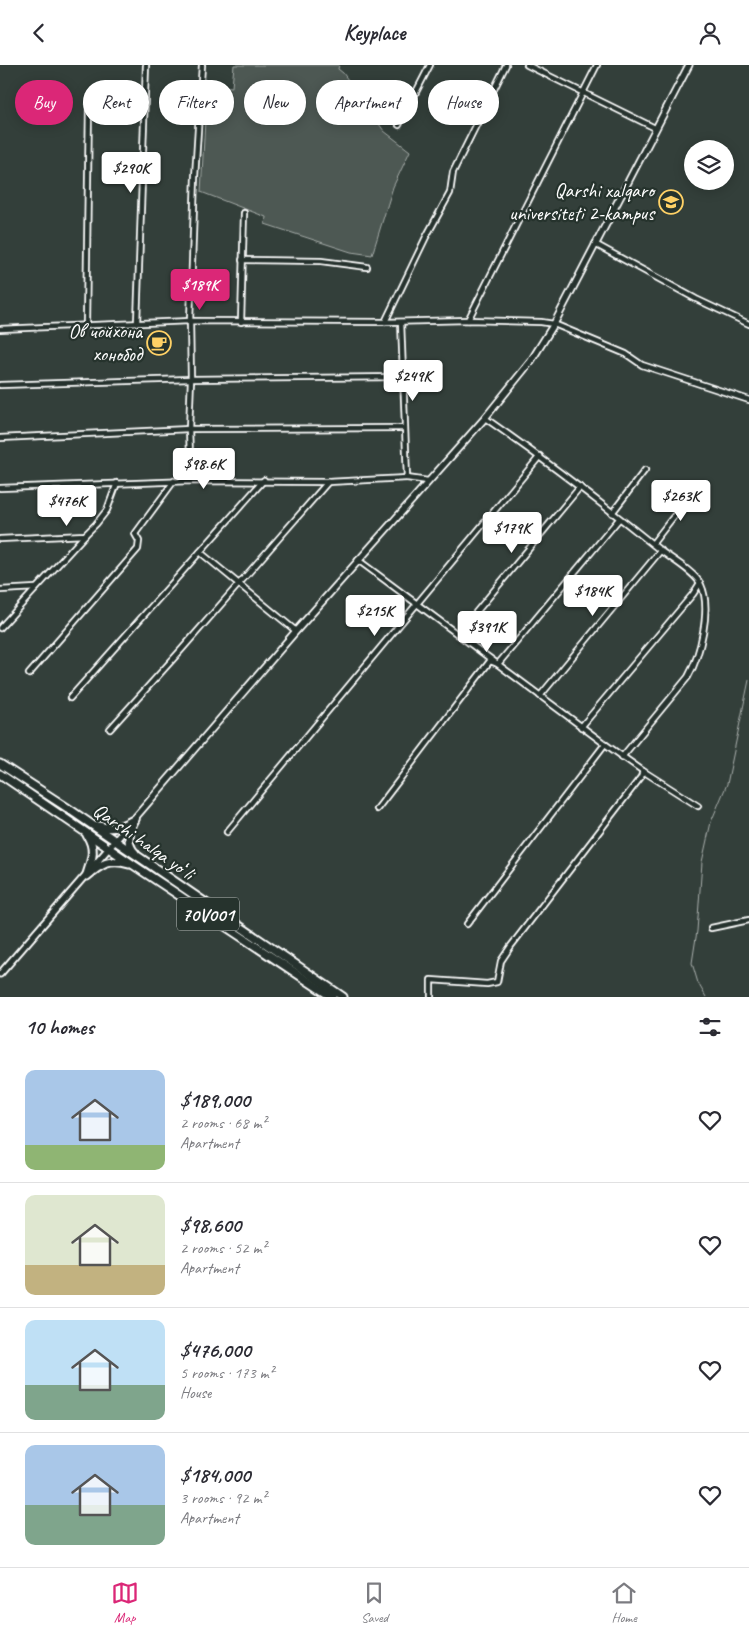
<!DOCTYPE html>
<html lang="en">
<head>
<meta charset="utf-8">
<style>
	:root { --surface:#fff; --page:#f7f7f7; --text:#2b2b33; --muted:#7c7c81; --line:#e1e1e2; --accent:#db2777 }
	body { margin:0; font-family:Caveat,sans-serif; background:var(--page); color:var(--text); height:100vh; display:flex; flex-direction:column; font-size:19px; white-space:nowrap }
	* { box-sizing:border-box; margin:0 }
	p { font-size:16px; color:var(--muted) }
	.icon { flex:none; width:28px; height:28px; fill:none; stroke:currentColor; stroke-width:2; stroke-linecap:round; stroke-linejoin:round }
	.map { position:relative; height:932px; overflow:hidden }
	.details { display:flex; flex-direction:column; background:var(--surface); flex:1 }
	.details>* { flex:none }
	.hud { position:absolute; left:15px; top:15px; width:720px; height:45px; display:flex; gap:10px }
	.buttons { position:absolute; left:684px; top:75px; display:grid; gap:10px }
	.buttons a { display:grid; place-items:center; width:50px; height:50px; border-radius:50%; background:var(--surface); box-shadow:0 2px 12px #0003; font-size:25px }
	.price { position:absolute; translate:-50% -42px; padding:0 11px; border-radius:5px; background:#fff; color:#222; font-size:16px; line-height:32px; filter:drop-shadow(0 1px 2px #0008) }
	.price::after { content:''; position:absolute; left:50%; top:30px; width:15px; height:11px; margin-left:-8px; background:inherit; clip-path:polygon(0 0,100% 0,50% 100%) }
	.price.active { background:var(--accent); color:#fff }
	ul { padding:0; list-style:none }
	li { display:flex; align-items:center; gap:15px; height:125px; padding:0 25px }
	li+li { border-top:1px solid var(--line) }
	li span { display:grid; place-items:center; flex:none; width:140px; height:100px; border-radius:10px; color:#555 }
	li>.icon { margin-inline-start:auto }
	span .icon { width:60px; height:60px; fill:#fffc; stroke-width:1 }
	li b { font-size:21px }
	h2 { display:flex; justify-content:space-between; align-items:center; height:60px; padding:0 25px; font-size:21px }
	.pill { padding:0 18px; border-radius:22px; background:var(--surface); box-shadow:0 2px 12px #0003; font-size:18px; line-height:45px }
	.pill.active { background:var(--accent); color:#fff }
	header { display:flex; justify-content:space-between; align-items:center; height:65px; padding:0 25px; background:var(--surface); font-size:22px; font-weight:700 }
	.dock { display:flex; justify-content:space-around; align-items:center; height:70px; border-top:1px solid var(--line); background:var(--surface); font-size:14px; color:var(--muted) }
	.dock a { display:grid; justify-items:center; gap:2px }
	.dock .active { color:var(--accent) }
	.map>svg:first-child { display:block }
	.green { fill:#4d5853; stroke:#a6aca9 }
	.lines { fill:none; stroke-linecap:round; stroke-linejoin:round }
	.stream { stroke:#abb0ae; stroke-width:1 }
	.minor-casing { stroke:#fff; stroke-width:8 }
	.tertiary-casing { stroke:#fff; stroke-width:9 }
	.secondary-casing { stroke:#fff; stroke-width:9 }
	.trunk-casing { stroke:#fff; stroke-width:11 }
	.minor { stroke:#26332d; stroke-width:4.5 }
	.tertiary { stroke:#26332d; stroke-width:5 }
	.secondary { stroke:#26332d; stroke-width:5.5 }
	.trunk { stroke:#26332d; stroke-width:7 }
	.labels { text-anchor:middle; stroke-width:4.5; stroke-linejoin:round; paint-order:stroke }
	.shield { fill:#26332d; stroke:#bec2c0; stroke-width:1 }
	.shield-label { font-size:19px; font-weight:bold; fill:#fff }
	.poi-label { font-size:20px; fill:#fff; stroke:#26332d; text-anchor:end }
	.street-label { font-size:20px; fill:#fff; stroke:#26332d }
</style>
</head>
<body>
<header><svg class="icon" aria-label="back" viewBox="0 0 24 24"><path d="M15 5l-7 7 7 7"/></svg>Keyplace<svg class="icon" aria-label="person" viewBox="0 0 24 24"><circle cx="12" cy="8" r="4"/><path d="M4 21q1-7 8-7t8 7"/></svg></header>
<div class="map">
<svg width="749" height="932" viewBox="0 0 749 932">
	<rect width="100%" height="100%" fill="#333f3a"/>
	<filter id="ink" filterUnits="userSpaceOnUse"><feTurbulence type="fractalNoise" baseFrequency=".02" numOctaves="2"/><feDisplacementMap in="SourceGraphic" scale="10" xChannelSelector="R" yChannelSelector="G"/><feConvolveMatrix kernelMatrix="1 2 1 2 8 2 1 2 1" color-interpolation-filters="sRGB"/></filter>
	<g filter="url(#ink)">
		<polygon class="green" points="234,0 339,0 338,4 343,8 384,66 410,86 393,122 372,190 351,187 265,159 266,152 201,127 207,20 232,22"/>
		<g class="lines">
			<polyline class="stream" points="706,932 698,918 692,898 697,866 702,797 711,757 727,719 749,615"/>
			<g class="minor-casing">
				<g id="minor">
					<polyline points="527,0 655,63"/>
					<polyline points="399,60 430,0"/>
					<polyline points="595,179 696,234 749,259"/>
					<polyline points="242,195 321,196 367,202"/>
					<polyline points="468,255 597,0"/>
					<polyline points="241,257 244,148"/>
					<polyline points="385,257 426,172 450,128 453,107 506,0"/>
					<polyline points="401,257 407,413 428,416"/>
					<polyline points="137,258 146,0"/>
					<polyline points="86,260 89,41"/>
					<polyline points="0,264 190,256 385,257 468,255 541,257 554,259 626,289 642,300 749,335"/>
					<polyline points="0,320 191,314 402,312"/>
					<path d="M485 353C545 395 604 440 661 486 672 494 696 508 701 520 712 543 700 591 688 612L622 692"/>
					<polyline points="0,373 189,364 404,363"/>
					<polyline points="191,416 189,364 191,314 190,256 195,112 202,0"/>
					<polyline points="0,423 191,416 328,417 407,413"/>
					<polyline points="612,448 645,405"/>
					<polyline points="0,474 85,470 96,459 107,445 117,418"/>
					<polyline points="653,478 695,424"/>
					<polyline points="200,487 296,566"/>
					<polyline points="358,495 605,679 643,706 698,741"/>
					<polyline points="0,525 36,523"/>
					<polyline points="0,563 85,470"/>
					<polyline points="458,569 580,422"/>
					<polyline points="29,609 138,484 139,476 135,469 174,416"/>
					<polyline points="540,631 661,485"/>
					<polyline points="70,633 264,415"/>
					<polyline points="581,662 693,529 700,518"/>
					<polyline points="110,664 182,584 328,417"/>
					<polyline points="377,744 490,596 498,599 619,454"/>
					<polyline points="227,767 540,391"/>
					<polyline points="467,859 605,679"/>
					<polyline points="711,863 749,855"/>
					<polyline points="431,932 431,915 487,919 497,917 501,896 511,881 641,712 643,706"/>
				</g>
			</g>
			<g class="tertiary-casing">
				<polyline id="tertiary" points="0,909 109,783"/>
			</g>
			<g class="secondary-casing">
				<polyline id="secondary" points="109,783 296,566 485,353 531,296 554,259 689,0"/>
			</g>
			<g class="trunk-casing">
				<g id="trunk">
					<polyline points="0,699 66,742 343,932"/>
					<polyline points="0,709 135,801 332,932"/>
					<path d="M135 754C129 765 125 778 135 788"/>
					<path d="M98 761C113 765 121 762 135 754"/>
					<path d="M87 770C96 784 92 794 87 809"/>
					<path d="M87 811C101 799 110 793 129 799"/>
				</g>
			</g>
			<use href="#minor" class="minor"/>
			<use href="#tertiary" class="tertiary"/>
			<use href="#secondary" class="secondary"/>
			<use href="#trunk" class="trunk"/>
		</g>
	</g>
	<defs>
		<g id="university-ring" transform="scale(1.25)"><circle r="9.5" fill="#26332d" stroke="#ffd166" stroke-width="1.5"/><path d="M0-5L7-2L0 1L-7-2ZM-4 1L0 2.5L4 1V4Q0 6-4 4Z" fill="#ffd166"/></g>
		<g id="cafe-ring" transform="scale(1.25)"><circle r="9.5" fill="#26332d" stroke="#ffd166" stroke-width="1.5"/><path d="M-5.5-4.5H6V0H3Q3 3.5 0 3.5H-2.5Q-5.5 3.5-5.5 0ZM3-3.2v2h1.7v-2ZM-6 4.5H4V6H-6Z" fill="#ffd166"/></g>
	</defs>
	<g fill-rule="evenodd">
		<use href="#university-ring" x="671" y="137"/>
		<use href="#cafe-ring" x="159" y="278"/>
	</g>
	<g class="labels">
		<rect class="shield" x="177" y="832.5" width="62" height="33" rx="4"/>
		<g class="shield-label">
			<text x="208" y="856">70V001</text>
		</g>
		<g class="poi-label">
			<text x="654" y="132">Qarshi xalqaro<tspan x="654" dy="23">universiteti 2-kampus</tspan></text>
			<text x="142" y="273">Ов чойхона<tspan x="142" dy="23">хонобод</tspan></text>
		</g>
		<g class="street-label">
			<text transform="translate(144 776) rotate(35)" y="7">Qarshi halqa yoʻli</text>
		</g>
	</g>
</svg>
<div class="buttons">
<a><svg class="icon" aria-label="layers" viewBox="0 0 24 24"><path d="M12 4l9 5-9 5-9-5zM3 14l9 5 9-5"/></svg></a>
</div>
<b class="price" style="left:131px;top:129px">$290K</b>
<b class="price active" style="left:200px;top:246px">$189K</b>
<b class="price" style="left:413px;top:337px">$249K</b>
<b class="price" style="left:204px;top:425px">$98.6K</b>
<b class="price" style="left:681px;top:457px">$263K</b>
<b class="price" style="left:67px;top:462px">$476K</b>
<b class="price" style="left:512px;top:489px">$179K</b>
<b class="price" style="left:593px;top:552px">$184K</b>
<b class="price" style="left:375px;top:572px">$215K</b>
<b class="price" style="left:487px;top:588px">$391K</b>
<div class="hud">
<a class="pill active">Buy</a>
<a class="pill">Rent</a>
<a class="pill">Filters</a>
<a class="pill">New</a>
<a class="pill">Apartment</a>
<a class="pill">House</a>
</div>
</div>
<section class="details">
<h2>10 homes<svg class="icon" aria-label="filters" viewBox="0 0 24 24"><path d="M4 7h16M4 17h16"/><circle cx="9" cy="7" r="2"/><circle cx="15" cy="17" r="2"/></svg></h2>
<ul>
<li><span style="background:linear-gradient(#a9c7e8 75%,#8fb573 0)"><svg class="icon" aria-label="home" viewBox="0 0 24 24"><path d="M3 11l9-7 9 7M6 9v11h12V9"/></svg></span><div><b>$189,000</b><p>2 rooms · 68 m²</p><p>Apartment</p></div><svg class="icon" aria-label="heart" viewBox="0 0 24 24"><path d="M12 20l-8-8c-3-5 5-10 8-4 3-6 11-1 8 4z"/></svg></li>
<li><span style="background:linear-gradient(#dfe7d0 70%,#c2b280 0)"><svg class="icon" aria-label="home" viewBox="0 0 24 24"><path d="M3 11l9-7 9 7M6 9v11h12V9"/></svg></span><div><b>$98,600</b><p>2 rooms · 52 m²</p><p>Apartment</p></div><svg class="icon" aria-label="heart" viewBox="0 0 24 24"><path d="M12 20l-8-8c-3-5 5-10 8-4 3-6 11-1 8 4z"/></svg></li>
<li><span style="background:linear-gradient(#bfe0f5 65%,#7fa58c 0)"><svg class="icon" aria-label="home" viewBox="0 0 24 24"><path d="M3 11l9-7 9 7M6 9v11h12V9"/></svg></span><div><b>$476,000</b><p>5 rooms · 173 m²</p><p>House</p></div><svg class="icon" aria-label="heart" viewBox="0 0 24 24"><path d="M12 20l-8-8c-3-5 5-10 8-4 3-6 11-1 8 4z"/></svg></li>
<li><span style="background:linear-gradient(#a9c7e8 60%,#7fa58c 0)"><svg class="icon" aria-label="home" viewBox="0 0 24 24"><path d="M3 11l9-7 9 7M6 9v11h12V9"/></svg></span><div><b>$184,000</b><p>3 rooms · 92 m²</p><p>Apartment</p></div><svg class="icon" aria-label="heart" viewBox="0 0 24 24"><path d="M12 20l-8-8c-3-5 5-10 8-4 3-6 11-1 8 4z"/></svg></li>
</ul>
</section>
<nav class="dock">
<a class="active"><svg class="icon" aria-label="map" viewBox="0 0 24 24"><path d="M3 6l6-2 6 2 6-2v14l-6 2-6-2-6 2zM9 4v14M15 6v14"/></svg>Map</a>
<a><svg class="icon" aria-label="saved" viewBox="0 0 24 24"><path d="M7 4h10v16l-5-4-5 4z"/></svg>Saved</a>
<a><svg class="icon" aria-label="home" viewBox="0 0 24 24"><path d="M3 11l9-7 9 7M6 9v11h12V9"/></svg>Home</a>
</nav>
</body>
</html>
